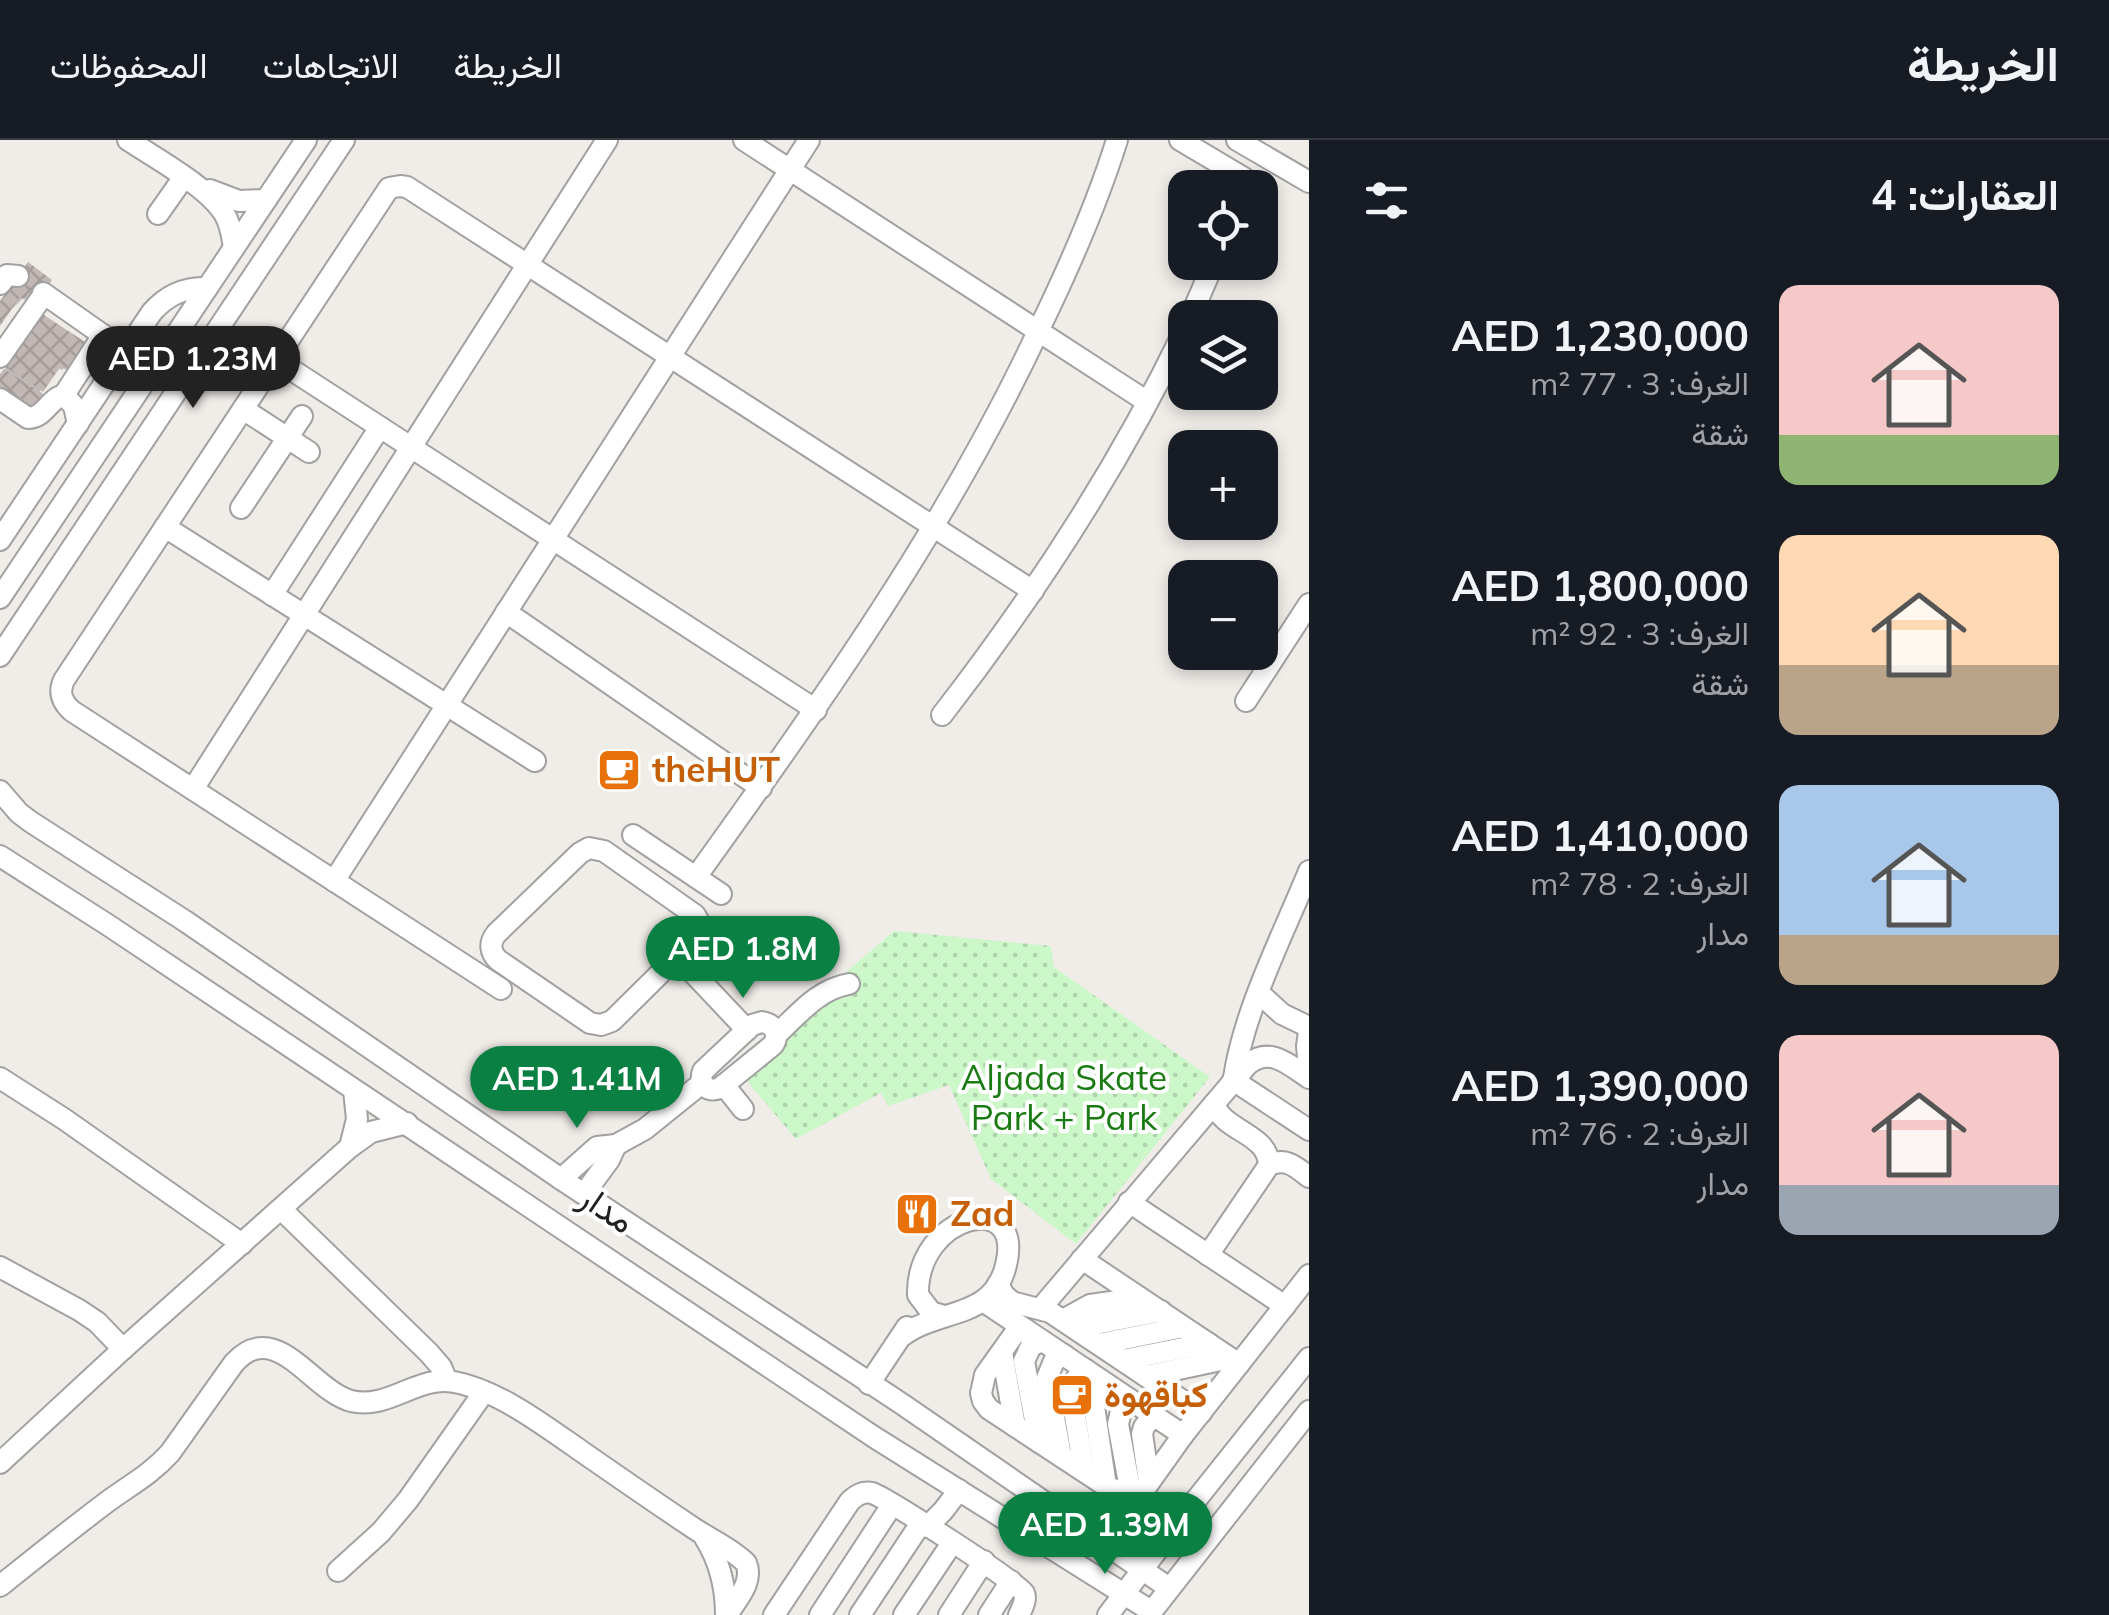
<!DOCTYPE html>
<html lang="ar">
<head>
<meta charset="utf-8">
<style>
	:root { --surface:#171b24; --page:#20242c; --text:#f1f3f6; --muted:#9ea1a6; --line:#363941; --accent:#0b8043 }
	body { margin:0; font-family:Mulish,Vazirmatn,sans-serif; background:var(--page); color:var(--text); direction:rtl; height:100vh; display:flex; flex-direction:column; font-size:38px; white-space:nowrap }
	* { box-sizing:border-box; margin:0 }
	p { font-size:32px; color:var(--muted) }
	.icon { flex:none; width:55px; height:55px; fill:none; stroke:currentColor; stroke-width:2; stroke-linecap:round; stroke-linejoin:round }
	.map { position:relative; flex:1; overflow:hidden; direction:ltr }
	.panel { display:flex; flex-direction:column; background:var(--surface); width:800px }
	.panel>* { flex:none }
	.buttons { position:absolute; left:1168px; top:30px; display:grid; gap:20px }
	.buttons a { display:grid; place-items:center; width:110px; height:110px; border-radius:20px; background:var(--surface); box-shadow:0 5px 15px #0003; font-size:50px }
	.price { position:absolute; translate:-50% -85px; padding:0 22px; border-radius:35px; background:var(--accent); color:#fff; font-size:32px; line-height:65px; filter:drop-shadow(0 2px 5px #0008) }
	.price::after { content:''; position:absolute; left:50%; top:60px; width:30px; height:22px; margin-left:-15px; background:inherit; clip-path:polygon(0 0,100% 0,50% 100%) }
	.price.active { background:#222; color:#fff }
	ul { padding:0; list-style:none }
	li { display:flex; align-items:center; gap:30px; height:250px; padding:0 50px }
	li span { display:grid; place-items:center; flex:none; width:280px; height:200px; border-radius:20px; color:#555 }
	li>.icon { margin-inline-start:auto }
	span .icon { width:120px; height:120px; fill:#fffc; stroke-width:1 }
	li b { font-size:42px }
	h2 { display:flex; justify-content:space-between; align-items:center; height:120px; padding:0 50px; font-size:42px }
	header { display:flex; align-items:center; gap:60px; box-sizing:border-box; height:140px; padding:0 50px; background:var(--surface); border-bottom:2px solid var(--line) }
	header strong { font-size:48px }
	nav { display:flex; gap:55px; margin-inline-start:auto; font-size:35px }
	main { display:flex; flex:1; min-height:0 }
	.map>svg:first-child { display:block }
	.park { fill:url(#park-dots) }
	.shadow { fill:#0003 }
	.building { fill:url(#building-cross-hatch) }
	.lines { fill:none; stroke-linecap:round; stroke-linejoin:round }
	.minor-casing { stroke:#a1a1a1; stroke-width:24 }
	.minor { stroke:#fff; stroke-width:20 }
	.labels { text-anchor:middle; stroke-width:8; stroke-linejoin:round; paint-order:stroke }
	.food-label { font-size:35px; font-weight:bold; fill:#c56008; stroke:#fff; text-anchor:start }
	.park-label { font-size:35px; fill:#1a7b12; stroke:#fff }
	.street-label { font-size:35px; fill:#202020; stroke:#fff }
</style>
</head>
<body>
<header>
<strong>الخريطة</strong>
<nav><a>الخريطة</a><a>الاتجاهات</a><a>المحفوظات</a></nav>
</header>
<main>
<section class="panel">
<h2>العقارات: 4<svg class="icon" aria-label="filters" viewBox="0 0 24 24"><path d="M4 7h16M4 17h16"/><circle cx="9" cy="7" r="2"/><circle cx="15" cy="17" r="2"/></svg></h2>
<ul>
<li><span style="background:linear-gradient(#f6c9c9 75%,#8fb573 0)"><svg class="icon" aria-label="home" viewBox="0 0 24 24"><path d="M3 11l9-7 9 7M6 9v11h12V9"/></svg></span><div><b>AED 1,230,000</b><p>الغرف: 3 · 77 m²</p><p>شقة</p></div></li>
<li><span style="background:linear-gradient(#ffd9b3 65%,#b9a48a 0)"><svg class="icon" aria-label="home" viewBox="0 0 24 24"><path d="M3 11l9-7 9 7M6 9v11h12V9"/></svg></span><div><b>AED 1,800,000</b><p>الغرف: 3 · 92 m²</p><p>شقة</p></div></li>
<li><span style="background:linear-gradient(#a9c7e8 75%,#b9a48a 0)"><svg class="icon" aria-label="home" viewBox="0 0 24 24"><path d="M3 11l9-7 9 7M6 9v11h12V9"/></svg></span><div><b>AED 1,410,000</b><p>الغرف: 2 · 78 m²</p><p>مدار</p></div></li>
<li><span style="background:linear-gradient(#f6c9c9 75%,#9aa5b1 0)"><svg class="icon" aria-label="home" viewBox="0 0 24 24"><path d="M3 11l9-7 9 7M6 9v11h12V9"/></svg></span><div><b>AED 1,390,000</b><p>الغرف: 2 · 76 m²</p><p>مدار</p></div></li>
</ul>
</section>
<div class="map">
<svg width="1309" height="1475" viewBox="0 0 1309 1475">
	<defs>
		<pattern id="park-dots" width="8" height="8" patternUnits="userSpaceOnUse" patternTransform="scale(2.5)"><rect width="8" height="8" fill="#ccf7c8"/><path d="M2 2h.1M6 6h.1" fill="none" stroke="#afd3ac" stroke-width="1.8" stroke-linecap="round"/></pattern>
		<pattern id="building-cross-hatch" width="8" height="8" patternUnits="userSpaceOnUse" patternTransform="scale(2.5)"><rect width="8" height="8" fill="#c1b7b4"/><path d="M0 0l8 8M0 8l8-8" fill="none" stroke="#a69d9a"/></pattern>
	</defs>
	<rect width="100%" height="100%" fill="#f0ece8"/>
	<polygon class="park" points="894,791 1051,806 1054,827 1210,937 1076,1104 991,1039 949,945 888,966 881,953 796,999 735,927"/>
	<g class="shadow">
		<polygon points="49,140 31,162 24,157 13,168 11,166 0,182 0,161"/>
		<polygon points="34,174 64,228 62,230 57,227 38,254 0,236 22,205"/>
	</g>
	<g class="building">
		<polygon points="28,122 52,140 42,154 33,148 25,160 20,157 0,186 0,161"/>
		<polygon points="35,169 85,202 66,230 61,226 43,252 5,227 22,202"/>
		<polygon points="4,229 45,255 36,270 0,256 0,234"/>
	</g>
	<g class="lines">
		<g class="minor-casing">
			<g id="minor">
				<path d="M128 0C155 18 210 48 225 75 231 85 232 97 234 107"/>
				<polyline points="744,0 1146,261"/>
				<polyline points="1180,0 1244,38"/>
				<polyline points="1237,0 1309,42"/>
				<polyline points="210,50 239,61 266,60"/>
				<polyline points="158,74 184,37"/>
				<polyline points="0,144 7,135 18,136"/>
				<polyline points="43,153 110,200 127,203 134,201"/>
				<polyline points="1190,178 1214,122"/>
				<polyline points="0,217 44,154"/>
				<polyline points="275,219 816,570"/>
				<polyline points="64,255 103,195"/>
				<path d="M0 259 28 278C45 278 49 258 64 255L74 266 78 284"/>
				<polyline points="243,269 309,312"/>
				<polyline points="241,368 302,276"/>
				<polyline points="165,387 535,621"/>
				<path d="M0 400 152 172C167 155 184 147 207 148"/>
				<polyline points="272,455 380,287"/>
				<polyline points="0,458 306,0"/>
				<polyline points="506,472 761,648"/>
				<polyline points="0,516 344,0"/>
				<polyline points="1246,561 1309,464"/>
				<path d="M942 575C1035 455 1119 326 1185 189"/>
				<polyline points="193,649 607,0"/>
				<polyline points="0,651 19,673 31,682 185,781 561,1039 902,1264 1169,1448"/>
				<polyline points="633,695 721,754"/>
				<path d="M589 708 604 711 695 775 702 787 698 796 612 881 601 885 590 883 498 820C490 812 489 803 496 794L580 713Z"/>
				<polyline points="0,716 108,785 874,1297 1151,1471"/>
				<path d="M696 737C823 560 950 382 1042 183 1071 123 1097 64 1117 0"/>
				<polyline points="334,741 809,0"/>
				<polyline points="678,817 747,890"/>
				<path d="M501 849 72 571C62 562 58 553 64 540L389 48 400 46 407 47 1033 451"/>
				<polyline points="1259,853 1282,874 1309,887"/>
				<path d="M762 882C774 884 780 894 773 905L720 948C707 953 698 944 703 931L752 885Z"/>
				<polyline points="1309,892 1307,906 1309,928"/>
				<path d="M776 895C798 875 818 849 849 844"/>
				<polyline points="0,938 64,979 242,1104"/>
				<path d="M1234 938C1244 870 1283 795 1309 731"/>
				<polyline points="1233,940 1309,990"/>
				<polyline points="724,945 743,969"/>
				<path d="M1214 964C1224 992 1268 993 1269 1025"/>
				<polyline points="350,1007 357,979 354,950"/>
				<polyline points="561,1039 597,1007 616,1005 645,989 702,943"/>
				<polyline points="584,1054 609,1020 616,1005"/>
				<polyline points="1129,1062 1285,1166"/>
				<polyline points="281,1069 429,1213 441,1227 447,1241"/>
				<path d="M1208 1115 1269 1025C1286 1017 1296 1027 1309 1037"/>
				<polyline points="1082,1119 1239,1224"/>
				<polyline points="0,1127 79,1170 97,1182 123,1209"/>
				<polyline points="998,1144 1004,1155 1012,1162 1050,1172 1201,1273"/>
				<polyline points="983,1161 1183,1295"/>
				<path d="M1041 1168 1248 924C1271 906 1289 925 1309 938"/>
				<polyline points="1063,1180 1090,1165 1140,1158"/>
				<polyline points="1075,1188 1161,1171"/>
				<polyline points="1026,1190 1015,1193 985,1235 981,1253 983,1261 989,1269 1106,1346 1125,1354 1136,1353 1146,1347 1183,1295 1309,1135"/>
				<path d="M902 1196C939 1168 993 1180 1006 1125 1025 1048 916 1074 918 1155L931 1172 944 1176"/>
				<polyline points="1099,1204 1183,1187"/>
				<polyline points="1002,1212 1015,1286"/>
				<polyline points="1123,1220 1208,1203"/>
				<polyline points="1146,1236 1230,1218"/>
				<polyline points="869,1244 907,1187"/>
				<polyline points="1039,1302 1024,1221 1031,1206 1042,1201"/>
				<polyline points="1061,1316 1047,1238 1054,1221 1064,1215"/>
				<polyline points="0,1323 123,1209 350,1007 371,992 407,983"/>
				<polyline points="1084,1331 1071,1251 1076,1239 1086,1230"/>
				<polyline points="1149,1342 1142,1294 1144,1287 1153,1276"/>
				<polyline points="1106,1346 1094,1266 1100,1254 1111,1248"/>
				<polyline points="1131,1354 1118,1284 1121,1271 1131,1261"/>
				<polyline points="927,1387 943,1371 959,1350"/>
				<path d="M705 1398C720 1422 726 1446 726 1475"/>
				<polyline points="338,1431 381,1392 408,1360 484,1252"/>
				<path d="M0 1446C35 1418 71 1389 107 1362 130 1345 150 1335 170 1313L234 1223C276 1177 311 1250 351 1261 389 1270 417 1235 454 1242 498 1250 545 1286 581 1311 617 1336 653 1361 689 1385 707 1398 730 1407 746 1423 754 1442 737 1459 727 1475"/>
				<path d="M774 1475 850 1361C857 1355 863 1351 872 1353 885 1357 1019 1443 1024 1453 1027 1460 1022 1468 1019 1475"/>
				<polyline points="820,1475 892,1365"/>
				<polyline points="860,1475 921,1383"/>
				<polyline points="904,1475 952,1403"/>
				<polyline points="949,1475 984,1421"/>
				<polyline points="989,1475 1011,1441"/>
				<polyline points="1108,1475 1180,1380 1309,1218"/>
				<polyline points="1149,1475 1309,1271"/>
			</g>
		</g>
		<use href="#minor" class="minor"/>
	</g>
	<defs>
		<g id="cafe-square" transform="scale(2.25)"><rect x="-9" y="-9" width="18" height="18" rx="4" fill="#e8710a" stroke="#fff"/><path d="M-5.5-4.5H6V0H3Q3 3.5 0 3.5H-2.5Q-5.5 3.5-5.5 0ZM3-3.2v2h1.7v-2ZM-6 4.5H4V6H-6Z" fill="#fff"/></g>
		<g id="restaurant-square" transform="scale(2.25)"><rect x="-9" y="-9" width="18" height="18" rx="4" fill="#e8710a" stroke="#fff"/><path d="M-5-6h1v4h1v-4h1v4h1v-4h1v5L-1.5 .5V6h-2V.5L-5-1ZM5-6V6H3V1.5H1.5Q1.5-4 5-6Z" fill="#fff"/></g>
	</defs>
	<g fill-rule="evenodd">
		<use href="#cafe-square" x="619" y="630"/>
		<use href="#restaurant-square" x="917" y="1074"/>
		<use href="#cafe-square" x="1072" y="1255"/>
	</g>
	<g class="labels">
		<g class="food-label">
			<text x="652" y="642">theHUT</text>
			<text x="950" y="1086">Zad</text>
			<text x="1104" y="1267">كباقهوة</text>
		</g>
		<g class="park-label">
			<text x="1064" y="950">Aljada Skate<tspan x="1064" dy="40">Park + Park</tspan></text>
		</g>
		<g class="street-label">
			<text transform="translate(607 1069) rotate(34)" y="12">مدار</text>
		</g>
	</g>
</svg>
<div class="buttons">
<a><svg class="icon" aria-label="locate" viewBox="0 0 24 24"><circle cx="12" cy="12" r="6"/><path d="M12 2v4M12 18v4M2 12h4M18 12h4"/></svg></a>
<a><svg class="icon" aria-label="layers" viewBox="0 0 24 24"><path d="M12 4l9 5-9 5-9-5zM3 14l9 5 9-5"/></svg></a>
<a>+</a>
<a>−</a>
</div>
<b class="price active" style="left:193px;top:271px">AED 1.23M</b>
<b class="price" style="left:743px;top:861px">AED 1.8M</b>
<b class="price" style="left:577px;top:991px">AED 1.41M</b>
<b class="price" style="left:1105px;top:1437px">AED 1.39M</b>
</div>
</main>
</body>
</html>
